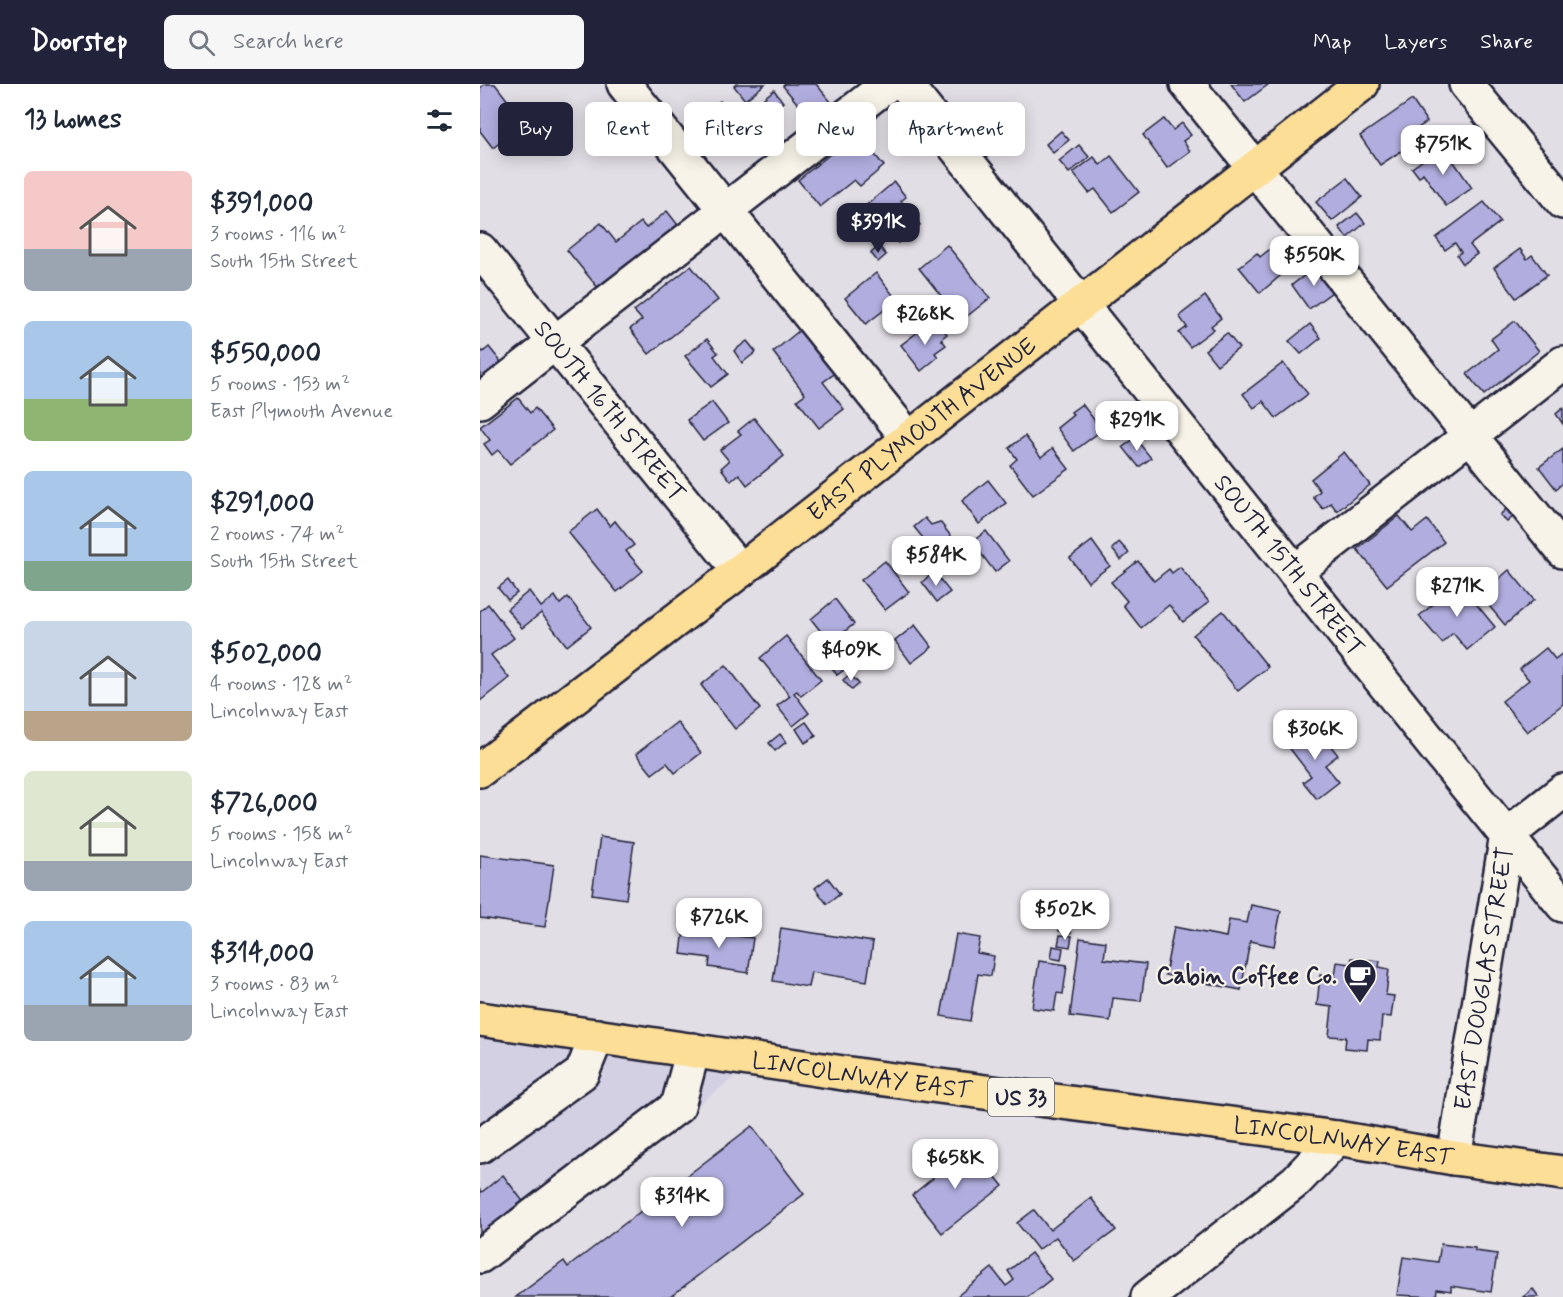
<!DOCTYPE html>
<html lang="en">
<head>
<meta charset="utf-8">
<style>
	:root { --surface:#fff; --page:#f6f6f7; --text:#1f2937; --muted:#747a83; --accent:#22223b }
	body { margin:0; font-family:Mynerve,sans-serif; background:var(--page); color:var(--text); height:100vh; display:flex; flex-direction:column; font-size:22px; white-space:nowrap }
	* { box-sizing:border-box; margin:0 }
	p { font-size:20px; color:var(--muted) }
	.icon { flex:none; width:33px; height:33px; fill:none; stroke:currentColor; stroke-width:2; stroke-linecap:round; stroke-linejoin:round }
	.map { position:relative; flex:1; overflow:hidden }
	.side { display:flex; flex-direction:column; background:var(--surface); width:480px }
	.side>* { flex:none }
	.guide { position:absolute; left:18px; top:18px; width:570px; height:54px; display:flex; gap:12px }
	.price { position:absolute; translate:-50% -51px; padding:0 14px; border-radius:12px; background:#fff; color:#222; font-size:20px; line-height:39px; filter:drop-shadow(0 2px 3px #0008) }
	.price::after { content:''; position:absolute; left:50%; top:36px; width:18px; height:14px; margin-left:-9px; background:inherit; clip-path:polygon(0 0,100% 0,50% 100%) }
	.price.selected { background:var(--accent); color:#fff }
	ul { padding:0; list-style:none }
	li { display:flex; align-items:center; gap:18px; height:150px; padding:0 24px }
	li span { display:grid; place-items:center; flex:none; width:168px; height:120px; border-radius:9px; color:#555 }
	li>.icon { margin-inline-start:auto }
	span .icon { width:72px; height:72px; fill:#fffc; stroke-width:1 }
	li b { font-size:26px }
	h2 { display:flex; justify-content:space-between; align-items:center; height:72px; padding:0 24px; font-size:26px }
	.pill { padding:0 21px; border-radius:9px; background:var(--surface); box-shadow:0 3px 15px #0003; font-size:21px; line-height:54px }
	.pill.selected { background:var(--accent); color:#fff }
	header { display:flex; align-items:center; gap:36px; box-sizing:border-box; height:84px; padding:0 30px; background:var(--accent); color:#fff }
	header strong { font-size:28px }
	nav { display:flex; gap:33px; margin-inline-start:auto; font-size:21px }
	.search { width:420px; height:54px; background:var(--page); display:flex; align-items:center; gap:15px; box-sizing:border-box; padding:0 21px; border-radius:9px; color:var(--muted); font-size:22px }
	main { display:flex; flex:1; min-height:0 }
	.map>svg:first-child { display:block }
	.built { fill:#d3d0e3 }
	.building { fill:#b1aedf; stroke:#22223b; stroke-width:1.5 }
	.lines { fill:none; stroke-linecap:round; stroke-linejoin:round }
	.minor-casing { stroke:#22223b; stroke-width:38 }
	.major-casing { stroke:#22223b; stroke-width:38 }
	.highway-casing { stroke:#22223b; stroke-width:38 }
	.minor { stroke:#f7f3e8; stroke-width:33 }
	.major { stroke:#fcde96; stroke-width:33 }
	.highway { stroke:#fcde96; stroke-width:33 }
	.labels { text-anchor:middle; stroke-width:4.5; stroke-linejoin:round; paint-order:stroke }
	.shield { fill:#f7f3e8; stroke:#62616f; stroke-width:1.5 }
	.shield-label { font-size:22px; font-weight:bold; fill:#22223b }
	.street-label { font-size:24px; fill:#22223b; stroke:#f7f3e8 }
	.poi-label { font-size:24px; font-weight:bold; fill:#22223b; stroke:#f7f3e8; text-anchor:end }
</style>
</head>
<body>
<header>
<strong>Doorstep</strong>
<div class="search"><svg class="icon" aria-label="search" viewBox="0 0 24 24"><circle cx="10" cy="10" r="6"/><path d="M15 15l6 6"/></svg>Search here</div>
<nav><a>Map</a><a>Layers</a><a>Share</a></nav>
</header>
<main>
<section class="side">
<h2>13 homes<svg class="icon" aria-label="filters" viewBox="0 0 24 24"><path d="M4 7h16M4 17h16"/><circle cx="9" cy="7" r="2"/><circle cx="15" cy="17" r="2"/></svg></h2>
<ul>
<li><span style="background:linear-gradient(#f6c9c9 65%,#9aa5b1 0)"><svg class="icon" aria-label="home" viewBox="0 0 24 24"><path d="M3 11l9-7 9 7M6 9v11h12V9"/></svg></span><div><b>$391,000</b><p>3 rooms · 116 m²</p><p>South 15th Street</p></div></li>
<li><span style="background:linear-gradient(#a9c7e8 65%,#8fb573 0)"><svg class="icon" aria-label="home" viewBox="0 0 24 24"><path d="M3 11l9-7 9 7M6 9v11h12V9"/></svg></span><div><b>$550,000</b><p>5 rooms · 153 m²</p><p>East Plymouth Avenue</p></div></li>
<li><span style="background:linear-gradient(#a9c7e8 75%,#7fa58c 0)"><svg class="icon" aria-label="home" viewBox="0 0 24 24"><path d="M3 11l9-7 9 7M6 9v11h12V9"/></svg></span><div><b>$291,000</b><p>2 rooms · 74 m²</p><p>South 15th Street</p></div></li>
<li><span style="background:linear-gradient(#c9d6e8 75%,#b9a48a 0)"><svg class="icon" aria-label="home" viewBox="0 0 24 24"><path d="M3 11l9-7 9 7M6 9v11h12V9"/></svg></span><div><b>$502,000</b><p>4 rooms · 128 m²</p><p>Lincolnway East</p></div></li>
<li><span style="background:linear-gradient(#dfe7d0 75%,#9aa5b1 0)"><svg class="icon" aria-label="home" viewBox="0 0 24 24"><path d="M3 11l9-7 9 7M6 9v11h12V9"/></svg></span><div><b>$726,000</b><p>5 rooms · 158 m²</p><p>Lincolnway East</p></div></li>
<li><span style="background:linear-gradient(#a9c7e8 70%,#9aa5b1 0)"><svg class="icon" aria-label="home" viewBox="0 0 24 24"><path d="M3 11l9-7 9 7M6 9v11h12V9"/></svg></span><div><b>$314,000</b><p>3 rooms · 83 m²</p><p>Lincolnway East</p></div></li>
</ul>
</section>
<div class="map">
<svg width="1083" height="1213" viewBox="0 0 1083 1213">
	<rect width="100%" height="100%" fill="#e2dee5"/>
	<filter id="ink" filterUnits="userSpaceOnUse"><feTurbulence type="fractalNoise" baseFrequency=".0167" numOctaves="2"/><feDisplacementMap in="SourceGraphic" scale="12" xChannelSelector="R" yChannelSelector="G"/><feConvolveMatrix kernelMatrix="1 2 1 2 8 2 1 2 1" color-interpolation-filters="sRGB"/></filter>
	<g filter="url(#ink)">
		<polygon class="built" points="0,936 275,977 0,1190"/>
		<g class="building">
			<polygon points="5,0 15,0 45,39 13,64 0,47 0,4"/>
			<polygon points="257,0 285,0 265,16 254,2"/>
			<polygon points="305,0 336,0 356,24 335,41 303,2"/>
			<polygon points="751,0 789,0 765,18"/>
			<polygon points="294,6 303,18 293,26 284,14"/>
			<polygon points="932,16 947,38 935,46 941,54 900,81 880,52"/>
			<polygon points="240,17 247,26 237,33 230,24"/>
			<polygon points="684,35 693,46 702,39 711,51 703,57 710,67 687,84 663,51"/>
			<polygon points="581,47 589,56 573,69 566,60"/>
			<polygon points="364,59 375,71 387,61 404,82 380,102 374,96 340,123 318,96"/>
			<polygon points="599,61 609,73 589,89 579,77"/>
			<polygon points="963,62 992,104 966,122 943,89 939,93 932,84"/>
			<polygon points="631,72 659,108 633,128 615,105 609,109 593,89 614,73 620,81"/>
			<polygon points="867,94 882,113 852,137 836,118"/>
			<polygon points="414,98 426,113 421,117 440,141 418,159 409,148 402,154 396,147 402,142 396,133 393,136 383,124"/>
			<polygon points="1004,118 1020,138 990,161 997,170 983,180 977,171 981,168 975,159 965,166 956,154"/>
			<polygon points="187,127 198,141 179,156 183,161 153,185 148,179 118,204 87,166 121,139 136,158 161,138 166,144"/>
			<polygon points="877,129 885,139 867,154 859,143"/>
			<polygon points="467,161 510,214 481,237 439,184"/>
			<polygon points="399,162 406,171 398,178 391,169"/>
			<polygon points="790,165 807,186 780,209 759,183 777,169 780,173"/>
			<polygon points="1040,165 1047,175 1052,171 1067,191 1036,214 1014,184"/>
			<polygon points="838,181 856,205 829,225 812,201"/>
			<polygon points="211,182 238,216 169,270 150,245 162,236 154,227"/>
			<polygon points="396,189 417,216 386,240 365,214"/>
			<polygon points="725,212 741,234 731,242 734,245 710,263 699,249 707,243 699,232"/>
			<polygon points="1035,237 1059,267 1004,311 987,290 1018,265 1011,255"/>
			<polygon points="448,240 453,246 459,241 467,250 461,255 466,261 455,269 458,273 441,287 421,261"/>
			<polygon points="830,240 841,254 821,270 809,257"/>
			<polygon points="326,241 361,285 343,298 364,325 339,344 317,316 325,310 293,268"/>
			<polygon points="747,249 759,264 737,281 725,266"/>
			<polygon points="227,255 238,269 234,272 248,290 231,303 205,272"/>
			<polygon points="267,257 276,268 262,279 254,267"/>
			<polygon points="9,263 21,278 0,295 0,265 3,268"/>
			<polygon points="803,279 828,310 796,334 783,317 774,324 763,310"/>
			<polygon points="38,314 50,329 55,324 73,346 30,380 18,366 12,371 4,360 10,356 0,343"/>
			<polygon points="232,318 248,339 223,357 207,336"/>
			<polygon points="602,320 622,346 594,367 577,344 593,331 591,328"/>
			<polygon points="1083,324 1083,340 1076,330"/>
			<polygon points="274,334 304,372 267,401 259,390 251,397 241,384 249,377 240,366 261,350 258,347"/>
			<polygon points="545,352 561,373 573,364 589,385 553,411 530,381 537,375 529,364"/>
			<polygon points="655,354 671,374 659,383 643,363"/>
			<polygon points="1083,365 1083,399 1076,405 1059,383"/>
			<polygon points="864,368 890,401 857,427 851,419 843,425 833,413 840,407 831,395"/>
			<polygon points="508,396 526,419 499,440 482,417"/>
			<polygon points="1028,423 1035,431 1027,438 1020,431"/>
			<polygon points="117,425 130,442 135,437 154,461 146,467 163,487 137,508 88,448"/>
			<polygon points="919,432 932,448 947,436 964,458 907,502 877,465"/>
			<polygon points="445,434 451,441 460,438 477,460 449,481 433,461 443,454 434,443"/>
			<polygon points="506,447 529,477 515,488 492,458"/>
			<polygon points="612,457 630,482 608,498 590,474"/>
			<polygon points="639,458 649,469 641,476 632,465"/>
			<polygon points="405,477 429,508 405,526 381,496"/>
			<polygon points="658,477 674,497 689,485 692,489 700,483 729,518 703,538 689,521 661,544 643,521 647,517 631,498"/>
			<polygon points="1029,486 1054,516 1025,541 1000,511"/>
			<polygon points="454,488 470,508 457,518 442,498"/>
			<polygon points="28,496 37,509 28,516 18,504"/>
			<polygon points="979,499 1015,543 987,566 973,549 962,559 939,532"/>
			<polygon points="49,507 61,523 75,512 80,520 88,513 111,543 87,562 61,529 42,544 27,525"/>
			<polygon points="355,515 374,540 350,559 331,535"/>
			<polygon points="8,520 34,554 11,571 29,594 0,617 0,527"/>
			<polygon points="743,527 788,583 758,607 713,551"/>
			<polygon points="435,541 452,563 431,579 415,557"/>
			<polygon points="306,552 341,596 321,612 317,607 314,609 329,629 313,642 297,622 310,612 280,574"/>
			<polygon points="356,557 373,579 357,591 341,569"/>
			<polygon points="1066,564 1075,575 1083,569 1083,620 1047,648 1022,617 1049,596 1040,585"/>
			<polygon points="246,581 280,625 255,645 221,601"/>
			<polygon points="370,590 379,600 372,606 363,596"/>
			<polygon points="197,638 221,669 195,689 187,679 172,690 156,670"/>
			<polygon points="326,638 336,652 325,659 316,645"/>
			<polygon points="834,641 858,671 845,681 859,698 837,715 823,698 831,692 808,662"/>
			<polygon points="300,650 306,658 295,667 289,659"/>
			<polygon points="120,753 154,758 146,815 112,810"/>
			<polygon points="0,771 74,781 65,843 0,834"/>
			<polygon points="348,794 360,810 347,820 335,804"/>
			<polygon points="771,821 801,827 794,862 770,857 761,906 685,891 694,843 746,853 749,836 767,839"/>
			<polygon points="581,836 593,838 591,849 579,847"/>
			<polygon points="301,844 393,858 387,897 331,888 328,903 293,897"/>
			<polygon points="204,845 273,854 268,889 229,883 230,874 201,870"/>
			<polygon points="476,850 500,854 497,869 514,872 511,892 498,890 490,937 461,932"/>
			<polygon points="580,851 592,852 590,863 578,861"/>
			<polygon points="600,854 626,858 624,875 666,880 661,917 633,914 630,937 590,932"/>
			<polygon points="573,862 583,864 581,876 571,874"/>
			<polygon points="872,874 900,877 899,883 909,885 906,911 914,912 911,933 902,932 900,956 888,955 887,966 865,964 866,953 849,952 852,923 837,921 840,891 855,892 857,878 870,880"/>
			<polygon points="559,877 587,881 583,910 577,909 574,927 552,924"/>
			<polygon points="272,1042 324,1110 190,1213 36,1213 84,1177 88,1183"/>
			<polygon points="477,1062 501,1092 510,1086 523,1102 462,1149 432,1111 453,1094 447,1086"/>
			<polygon points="23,1091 48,1124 0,1161 0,1106 2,1108"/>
			<polygon points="611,1114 636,1146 594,1177 576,1153 558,1166 537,1139 554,1126 570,1146"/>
			<polygon points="961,1160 995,1164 995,1167 1017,1170 1011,1208 971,1202 971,1207 957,1205 956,1213 917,1211 923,1173 958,1178"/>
			<polygon points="551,1169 571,1195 548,1213 476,1213 512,1184 526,1202 534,1196 528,1187"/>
			<polygon points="1053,1205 1059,1213 1043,1213"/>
		</g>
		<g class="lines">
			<g class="minor-casing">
				<g id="minor">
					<polyline points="144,0 429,355"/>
					<path id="s1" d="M425 0 958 667 1083 821"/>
					<polyline points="707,0 1083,467"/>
					<polyline points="986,0 1083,118"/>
					<path id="s2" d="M0 166 260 487"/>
					<polyline points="0,317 408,0"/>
					<polyline points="815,488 1083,279"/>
					<polyline points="0,1062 102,989 117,952"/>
					<path id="s3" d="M974 1074 1027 751 1083 707"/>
					<polyline points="0,1172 198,1022 213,966"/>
					<polyline points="668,1213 816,1097 857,1054"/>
				</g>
			</g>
			<g class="major-casing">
				<g id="major">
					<path id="s4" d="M0 686 260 487 882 0"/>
				</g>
			</g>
			<g class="highway-casing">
				<g id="highway">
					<path id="s5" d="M0 935 390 993 857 1054 974 1074 1083 1089"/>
				</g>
			</g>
			<use href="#minor" class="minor"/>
			<use href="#major" class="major"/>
			<use href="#highway" class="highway"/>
		</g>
	</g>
	<defs>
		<g id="cafe-pin" transform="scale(1.725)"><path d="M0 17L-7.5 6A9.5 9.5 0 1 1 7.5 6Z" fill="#22223b" stroke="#f7f3e8"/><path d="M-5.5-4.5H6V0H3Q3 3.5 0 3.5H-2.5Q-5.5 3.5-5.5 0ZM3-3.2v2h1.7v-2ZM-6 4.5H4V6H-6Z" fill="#fff"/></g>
	</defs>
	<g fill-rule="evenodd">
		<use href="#cafe-pin" x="880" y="891"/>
	</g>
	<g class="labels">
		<rect class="shield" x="508" y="994" width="66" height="38" rx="4.5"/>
		<g class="shield-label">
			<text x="541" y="1021">US 33</text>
		</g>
		<g class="street-label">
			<text dy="8" stroke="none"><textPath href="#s2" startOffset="207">SOUTH 16TH STREET</textPath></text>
			<text dy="8" stroke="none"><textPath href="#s4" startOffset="558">EAST PLYMOUTH AVENUE</textPath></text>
			<text dy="8" stroke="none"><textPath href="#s1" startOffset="616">SOUTH 15TH STREET</textPath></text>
			<text dy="8" stroke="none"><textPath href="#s3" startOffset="182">EAST DOUGLAS STREET</textPath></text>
			<text dy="8" stroke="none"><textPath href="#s5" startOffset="386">LINCOLNWAY EAST</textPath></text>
			<text dy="8" stroke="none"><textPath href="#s5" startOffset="872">LINCOLNWAY EAST</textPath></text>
		</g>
		<g class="poi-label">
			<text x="857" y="899">Cabin Coffee Co.</text>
		</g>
	</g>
</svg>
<b class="price" style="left:963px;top:92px">$751K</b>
<b class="price selected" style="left:398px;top:170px">$391K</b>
<b class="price" style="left:834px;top:203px">$550K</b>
<b class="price" style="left:445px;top:262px">$268K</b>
<b class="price" style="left:657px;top:368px">$291K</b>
<b class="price" style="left:456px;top:503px">$584K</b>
<b class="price" style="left:977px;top:534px">$271K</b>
<b class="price" style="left:371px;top:598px">$409K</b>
<b class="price" style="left:835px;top:677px">$306K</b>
<b class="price" style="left:585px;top:857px">$502K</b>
<b class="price" style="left:239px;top:865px">$726K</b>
<b class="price" style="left:475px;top:1106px">$658K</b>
<b class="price" style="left:202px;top:1144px">$314K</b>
<div class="guide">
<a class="pill selected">Buy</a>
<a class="pill">Rent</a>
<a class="pill">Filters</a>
<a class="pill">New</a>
<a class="pill">Apartment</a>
</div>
</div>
</main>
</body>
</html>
